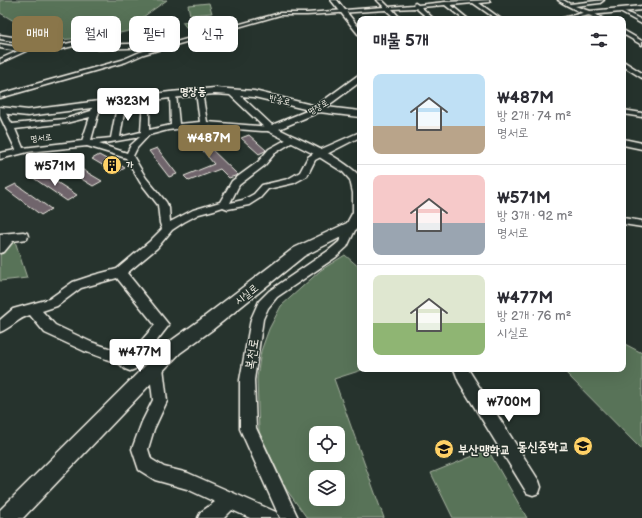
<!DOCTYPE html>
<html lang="ko">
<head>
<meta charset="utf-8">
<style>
	:root { --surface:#fff; --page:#f7f7f7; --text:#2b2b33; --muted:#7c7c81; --line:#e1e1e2; --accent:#8a764a }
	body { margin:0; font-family:"Balsamiq Sans","Poor Story",sans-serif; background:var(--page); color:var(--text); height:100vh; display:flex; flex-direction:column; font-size:15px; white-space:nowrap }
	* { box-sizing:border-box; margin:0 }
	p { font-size:13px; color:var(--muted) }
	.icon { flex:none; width:22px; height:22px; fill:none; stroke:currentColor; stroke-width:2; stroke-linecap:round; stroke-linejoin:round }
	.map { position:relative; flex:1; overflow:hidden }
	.panel { position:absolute; left:357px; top:16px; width:269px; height:356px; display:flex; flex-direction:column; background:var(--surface); border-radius:8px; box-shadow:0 4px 16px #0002 }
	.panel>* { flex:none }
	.banner { position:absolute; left:12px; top:16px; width:285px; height:36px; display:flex; gap:8px }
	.controls { position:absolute; left:309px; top:426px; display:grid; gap:8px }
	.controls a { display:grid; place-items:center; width:36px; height:36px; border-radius:8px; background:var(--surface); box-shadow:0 4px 16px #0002; font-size:20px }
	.price { position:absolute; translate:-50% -34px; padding:0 9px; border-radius:4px; background:#fff; color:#222; font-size:13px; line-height:26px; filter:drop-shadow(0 1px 2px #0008) }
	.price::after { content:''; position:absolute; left:50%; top:24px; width:12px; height:9px; margin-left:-6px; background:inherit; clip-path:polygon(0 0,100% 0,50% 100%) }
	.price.on { background:var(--accent); color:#fff }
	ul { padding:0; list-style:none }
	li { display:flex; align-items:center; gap:12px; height:100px; padding:0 16px }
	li+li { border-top:1px solid var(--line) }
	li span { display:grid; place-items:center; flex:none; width:112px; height:80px; border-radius:8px; color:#555 }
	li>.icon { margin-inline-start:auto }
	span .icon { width:48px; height:48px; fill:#fffc; stroke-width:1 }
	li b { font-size:17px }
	h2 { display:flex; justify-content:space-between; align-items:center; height:48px; padding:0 16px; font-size:17px }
	.tag { padding:0 14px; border-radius:8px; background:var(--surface); box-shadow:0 4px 16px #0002; font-size:14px; line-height:36px }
	.tag.on { background:var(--accent); color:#fff }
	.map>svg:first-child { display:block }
	.green { fill:#597358; stroke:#a6b2a0; fill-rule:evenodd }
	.building { fill:#6f656c; stroke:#f4f1e8 }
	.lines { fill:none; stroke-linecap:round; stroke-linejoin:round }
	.minor-casing { stroke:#f4f1e8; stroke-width:3 }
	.major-casing { stroke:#f4f1e8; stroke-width:3 }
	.minor { fill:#26332d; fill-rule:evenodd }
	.major { fill:#26332d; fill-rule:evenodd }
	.labels { text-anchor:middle; stroke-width:3; stroke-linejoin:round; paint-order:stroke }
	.far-street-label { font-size:9px; fill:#f4f1e8; stroke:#26332d }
	.far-poi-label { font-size:9px; font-weight:bold; fill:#f4f1e8; stroke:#26332d; text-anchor:start }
	.far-quarter-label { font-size:11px; font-weight:bold; fill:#f4f1e8; stroke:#26332d }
	.street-label { font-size:11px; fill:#f4f1e8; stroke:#26332d }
	.near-street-label { font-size:13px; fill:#f4f1e8; stroke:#26332d }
	.near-poi-label { font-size:13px; font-weight:bold; fill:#f4f1e8; stroke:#26332d; text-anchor:end }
</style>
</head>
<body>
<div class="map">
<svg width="642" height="518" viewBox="0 0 642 518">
	<rect width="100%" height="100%" fill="#26332d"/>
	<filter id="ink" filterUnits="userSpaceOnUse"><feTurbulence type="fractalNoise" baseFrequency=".025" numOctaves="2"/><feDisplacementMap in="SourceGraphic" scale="8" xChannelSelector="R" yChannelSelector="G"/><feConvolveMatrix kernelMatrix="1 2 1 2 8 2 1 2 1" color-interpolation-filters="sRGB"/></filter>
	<g filter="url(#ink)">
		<g class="green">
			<path d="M0 0H167L143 17 153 23C134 34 78 39 55 40 34 36 19 23 0 13Z"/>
			<polygon points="209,3 212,13 190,15 188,5"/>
			<polygon points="217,18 230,21 231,24 193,36 182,22"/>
			<polygon points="15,241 27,278 0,281 0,252 9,243"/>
			<path d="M345 255 360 268V369H365L334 379 384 518H307L286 489 259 432 257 378 261 351 269 329 281 306 321 270ZM316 433H338V455H316ZM316 477H338V499H316Z"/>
			<polygon points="623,343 642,353 642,450 562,369 623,369"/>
			<polygon points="488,450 527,518 453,518 431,473"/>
		</g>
		<g class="building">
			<polygon points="196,132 199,134 205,132 212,139 204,142 238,175 229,178 220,169 189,181 184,176 214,164 189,134"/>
			<polygon points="249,135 266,150 265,151 259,154 241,138"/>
			<polygon points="157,148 177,174 169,177 149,151"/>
			<polygon points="99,155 112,162 114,161 125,168 116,173 92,159"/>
			<polygon points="66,160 102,181 93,186 57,164"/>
			<polygon points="41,172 77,195 67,201 32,177"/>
			<polygon points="16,184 51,209 41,215 6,189"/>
		</g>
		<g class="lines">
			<g class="minor-casing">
				<g id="minor">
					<polygon points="377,0 382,0 389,7 413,5 415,3 418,5 445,2 489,0 490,2 479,3 501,19 496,19 473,3 451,5 468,19 463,19 445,5 421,7 434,19 429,19 416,8 392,9 401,19 396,19 386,10 307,15 280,15 144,54 126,62 0,98 0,94 122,60 140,52 280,13 307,13 384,7"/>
					<path d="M558 0H563L570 4 604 0 600 3 575 6 592 12 603 19C594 19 566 6 558 0Z"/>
					<polygon points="620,9 642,20 642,24 618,11"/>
					<polygon points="623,30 642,41 642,45 623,34"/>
					<polygon points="0,35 61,45 92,38 99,45 157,43 160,45 157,47 98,49 93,46 90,42 61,49 39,45 0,63 0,59 18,51 0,48 0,44 23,48 32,44 0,39"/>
					<polygon points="623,61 642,73 642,78 623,66"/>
					<path d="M199 90 202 92 207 122 271 127 275 129 271 131H262L201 126 168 130 149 135 137 148 133 156 146 178 166 202 169 208 170 222 193 210 220 202 232 181 258 162 269 149 289 138H295L296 140 275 153 264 166 239 185 230 203 243 200 254 194 262 185 288 179 300 172 308 157 317 151 360 132V137L315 160 307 176 294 183 268 189 260 198 249 205 228 209 223 207 214 210 199 214 184 222 172 230 157 248 127 273 169 325 135 369 130 371 125 369 120 364 84 351 45 333 30 315C18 318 11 328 0 332V320L13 309 49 299 73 282 94 275 117 269 149 242 162 229 160 223 158 205 140 182 126 158 87 146 28 152 0 159V153L16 150 0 116V108H3L12 124 65 119 91 111 94 102H100L101 104 91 140 111 138 118 101 122 99 126 101 120 137 141 132 143 98 146 96 149 98V130L171 125 170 94 173 92 176 94 179 124 200 122 196 92ZM90 117 82 141 23 148 15 129 66 123ZM140 137 131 145 127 153 99 144ZM117 278 155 325 129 355 91 342 55 325 42 311 57 306 81 288Z"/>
					<polygon points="623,110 642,113 642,117 623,114"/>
					<polygon points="623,218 642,221 642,227 623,224"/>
					<polygon points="352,223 357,226 347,247 336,257 277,297 268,308 263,319 254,380 256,428 298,518 280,518 240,429 240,380 251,319 259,301 269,291 328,251 339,242 348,224"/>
					<polygon points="23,232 27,233 28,236 27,239 13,241 4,252 0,253 0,234"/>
					<polygon points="156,361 161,363 163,367 167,401 154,429 148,449 151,459 164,467 188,473 276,512 279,518 250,518 232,510 224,518 198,518 201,512 215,502 187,489 155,480 139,470 132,449 142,422 153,400 149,367 151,363"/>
					<polygon points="454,369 468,369 539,481 541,487 539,493 533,495 527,493 459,382"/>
				</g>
			</g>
			<g class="major-casing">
				<g id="major">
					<polygon points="331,0 337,0 360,29 360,35 358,34"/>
					<polygon points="642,6 642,10 590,15 571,19 559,19 590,11"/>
					<path d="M357 76H360V82L326 107 360 111V117L319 112 279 129C307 143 338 155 360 176V223L357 229 304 256 212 330 180 353 23 518H0V510L168 343 200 320 294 248 347 223 353 212V193L350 180 343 172 316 155 268 131 230 95 215 94 170 98 28 116 0 113V107L28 110 170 92 215 88 254 91 316 106ZM241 96 254 97 309 110 272 125Z"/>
					<polygon points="623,139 642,143 642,149 623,145"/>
				</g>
			</g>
			<use href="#minor" class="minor"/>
			<use href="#major" class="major"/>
		</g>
	</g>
	<defs>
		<g id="building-disc" transform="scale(1)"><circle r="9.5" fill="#ffd166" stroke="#26332d"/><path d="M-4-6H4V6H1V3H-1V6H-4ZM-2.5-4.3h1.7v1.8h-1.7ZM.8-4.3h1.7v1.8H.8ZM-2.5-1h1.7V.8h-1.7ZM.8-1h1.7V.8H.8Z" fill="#111"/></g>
		<g id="school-disc" transform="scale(1)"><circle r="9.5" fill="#ffd166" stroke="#26332d"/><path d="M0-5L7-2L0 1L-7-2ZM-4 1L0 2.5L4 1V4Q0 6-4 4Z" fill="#111"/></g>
	</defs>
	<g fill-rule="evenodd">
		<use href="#building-disc" x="112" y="165"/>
		<use href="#school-disc" x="583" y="446"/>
		<use href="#school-disc" x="444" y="449"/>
	</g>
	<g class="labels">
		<g class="far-street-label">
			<text transform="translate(280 100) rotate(13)" y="3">반송로</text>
			<text transform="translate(318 107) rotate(-30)" y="3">명장로</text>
			<text transform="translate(41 138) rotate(-6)" y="3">명서로</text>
		</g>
		<g class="far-poi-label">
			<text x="126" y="168">가</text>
		</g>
		<g class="far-quarter-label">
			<text x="193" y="95">명장동</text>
		</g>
		<g class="street-label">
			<text transform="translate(246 294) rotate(-38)" y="4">시실로</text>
		</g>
		<g class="near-street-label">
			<text transform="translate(251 354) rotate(-81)" y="5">복천로</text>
		</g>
		<g class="near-poi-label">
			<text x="569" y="451">동신중학교</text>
			<text x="458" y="454" text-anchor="start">부산맹학교</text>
		</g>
	</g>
</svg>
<div class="controls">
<a><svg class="icon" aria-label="locate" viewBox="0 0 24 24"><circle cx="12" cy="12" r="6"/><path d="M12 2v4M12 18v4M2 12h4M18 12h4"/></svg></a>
<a><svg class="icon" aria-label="layers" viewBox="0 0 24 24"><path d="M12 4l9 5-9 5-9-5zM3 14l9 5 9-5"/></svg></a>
</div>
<b class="price" style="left:128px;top:122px">₩323M</b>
<b class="price on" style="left:209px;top:159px">₩487M</b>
<b class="price" style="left:55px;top:187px">₩571M</b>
<b class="price" style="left:140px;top:373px">₩477M</b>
<b class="price" style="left:509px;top:423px">₩700M</b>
<div class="banner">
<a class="tag on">매매</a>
<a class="tag">월세</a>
<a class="tag">필터</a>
<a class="tag">신규</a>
</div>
<section class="panel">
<h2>매물 5개<svg class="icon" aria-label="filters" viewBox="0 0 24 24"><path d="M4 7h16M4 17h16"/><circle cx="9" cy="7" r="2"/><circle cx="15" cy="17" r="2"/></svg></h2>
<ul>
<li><span style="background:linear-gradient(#bfe0f5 65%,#b9a48a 0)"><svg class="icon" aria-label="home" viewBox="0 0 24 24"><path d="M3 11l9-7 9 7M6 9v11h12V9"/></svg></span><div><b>₩487M</b><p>방 2개 · 74 m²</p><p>명서로</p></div></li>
<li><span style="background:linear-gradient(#f6c9c9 60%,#9aa5b1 0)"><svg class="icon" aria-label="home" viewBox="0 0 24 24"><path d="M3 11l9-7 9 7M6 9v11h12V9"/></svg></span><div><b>₩571M</b><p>방 3개 · 92 m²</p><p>명서로</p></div></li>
<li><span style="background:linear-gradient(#dfe7d0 60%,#8fb573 0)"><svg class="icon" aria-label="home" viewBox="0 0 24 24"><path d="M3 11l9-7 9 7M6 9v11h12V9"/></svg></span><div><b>₩477M</b><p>방 2개 · 76 m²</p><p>시실로</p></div></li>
</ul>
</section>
</div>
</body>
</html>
